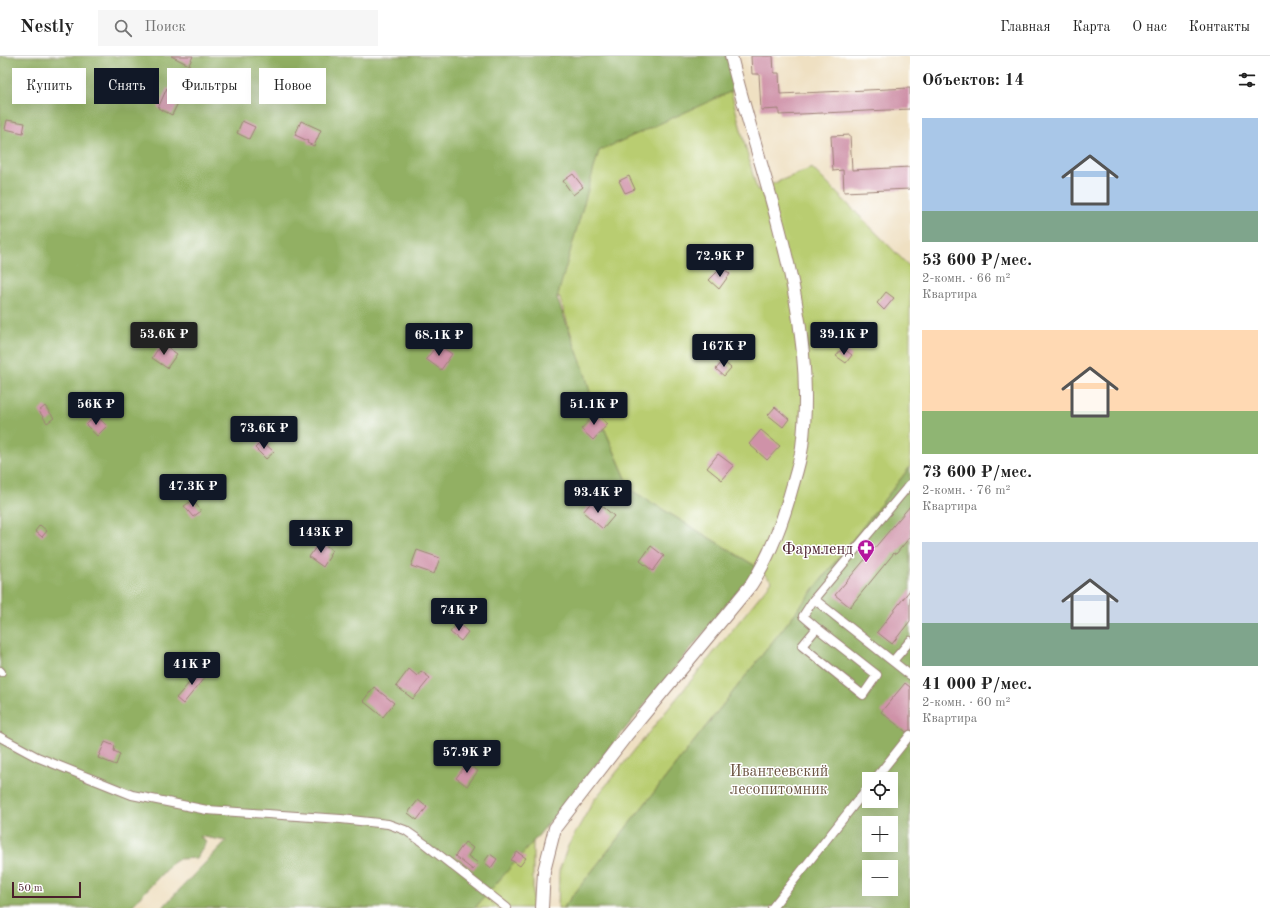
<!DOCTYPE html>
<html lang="ru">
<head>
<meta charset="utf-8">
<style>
	:root { --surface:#fff; --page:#f6f6f6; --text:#222; --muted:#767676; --line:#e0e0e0; --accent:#111827 }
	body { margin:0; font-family:"Old Standard TT",serif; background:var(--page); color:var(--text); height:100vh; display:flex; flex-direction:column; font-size:15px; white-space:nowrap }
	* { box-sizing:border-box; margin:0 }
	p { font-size:13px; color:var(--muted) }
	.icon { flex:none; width:22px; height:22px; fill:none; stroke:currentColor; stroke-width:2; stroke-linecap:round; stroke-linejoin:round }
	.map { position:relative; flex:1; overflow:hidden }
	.drawer { display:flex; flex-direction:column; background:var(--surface); width:360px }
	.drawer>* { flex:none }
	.guide { position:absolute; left:12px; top:12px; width:380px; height:36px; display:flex; gap:8px }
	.tools { position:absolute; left:862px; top:716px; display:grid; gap:8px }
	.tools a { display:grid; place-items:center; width:36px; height:36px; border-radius:0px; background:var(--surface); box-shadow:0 4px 16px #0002; font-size:20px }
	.scale { position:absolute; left:12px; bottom:10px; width:69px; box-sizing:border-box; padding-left:4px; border:2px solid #4a1f2b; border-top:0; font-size:11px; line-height:14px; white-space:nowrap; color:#4a1f2b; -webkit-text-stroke:3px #fff; paint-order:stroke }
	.price { position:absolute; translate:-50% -34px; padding:0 9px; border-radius:4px; background:var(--accent); color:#fff; font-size:13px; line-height:26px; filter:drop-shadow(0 1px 2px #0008) }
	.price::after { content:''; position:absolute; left:50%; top:24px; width:12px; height:9px; margin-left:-6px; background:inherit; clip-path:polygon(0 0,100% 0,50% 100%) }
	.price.selected { background:#222; color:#fff }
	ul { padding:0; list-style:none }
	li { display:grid; align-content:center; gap:8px; height:212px; padding:0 12px }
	li span { display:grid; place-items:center; height:124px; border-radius:0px; color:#555 }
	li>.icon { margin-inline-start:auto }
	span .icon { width:72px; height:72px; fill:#fffc; stroke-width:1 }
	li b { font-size:17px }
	h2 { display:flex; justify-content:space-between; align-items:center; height:48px; padding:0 12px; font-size:17px }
	.tag { padding:0 14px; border-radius:0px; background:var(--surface); box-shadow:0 4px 16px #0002; font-size:14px; line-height:36px }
	.tag.selected { background:var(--accent); color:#fff }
	header { display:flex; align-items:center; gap:24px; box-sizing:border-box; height:56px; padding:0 20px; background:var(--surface); border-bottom:1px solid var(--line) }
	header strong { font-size:19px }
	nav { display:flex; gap:22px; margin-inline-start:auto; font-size:14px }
	.search { width:280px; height:36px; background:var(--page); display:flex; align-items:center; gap:10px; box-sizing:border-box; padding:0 14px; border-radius:0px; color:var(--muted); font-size:15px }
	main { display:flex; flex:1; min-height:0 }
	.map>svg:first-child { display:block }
	.green { fill:#b9cd71; stroke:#82764e }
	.forest { fill:#92b063; stroke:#6e6847; fill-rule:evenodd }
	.building { fill:#cf92a8 }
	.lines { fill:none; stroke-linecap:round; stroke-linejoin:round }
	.minor-casing { stroke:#9c8076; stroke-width:10 }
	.secondary-casing { stroke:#9c8076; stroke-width:14 }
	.minor { stroke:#fff; stroke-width:8 }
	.secondary { stroke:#fff; stroke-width:12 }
	.labels { text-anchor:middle; stroke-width:3; stroke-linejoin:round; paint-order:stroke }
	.poi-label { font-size:16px; fill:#4a1f2b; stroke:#fff; text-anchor:end }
	.park-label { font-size:16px; fill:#6b5340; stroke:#fff }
</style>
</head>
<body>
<header>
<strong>Nestly</strong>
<div class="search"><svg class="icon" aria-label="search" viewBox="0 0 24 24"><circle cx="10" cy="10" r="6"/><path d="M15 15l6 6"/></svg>Поиск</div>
<nav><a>Главная</a><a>Карта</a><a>О нас</a><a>Контакты</a></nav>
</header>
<main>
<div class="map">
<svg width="910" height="852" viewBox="0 0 910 852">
	<rect width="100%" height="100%" fill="#fff"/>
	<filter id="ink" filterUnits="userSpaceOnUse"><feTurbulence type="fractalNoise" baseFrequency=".025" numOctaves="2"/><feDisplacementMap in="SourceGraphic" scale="8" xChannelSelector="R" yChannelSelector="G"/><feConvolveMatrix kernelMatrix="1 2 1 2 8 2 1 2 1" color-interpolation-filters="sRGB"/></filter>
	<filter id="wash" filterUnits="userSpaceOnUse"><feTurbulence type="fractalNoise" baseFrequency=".012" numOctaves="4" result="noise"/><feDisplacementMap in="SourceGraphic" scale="16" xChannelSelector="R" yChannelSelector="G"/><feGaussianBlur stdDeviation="0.9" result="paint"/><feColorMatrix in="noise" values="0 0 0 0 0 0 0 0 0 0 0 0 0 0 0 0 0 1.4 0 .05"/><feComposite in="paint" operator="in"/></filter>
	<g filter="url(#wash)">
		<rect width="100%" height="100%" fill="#efe0c2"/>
		<polygon class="green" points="0,0 730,32 757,134 812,112 910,211 910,411 563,852 558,852 559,815 568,790 594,744 772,525 757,511 631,434 592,344 559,240 263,664 533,786 533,852 428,852 0,599"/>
		<g class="forest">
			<polygon points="0,0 728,0 739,32 599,95 557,242 585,317 592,344 631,434 757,511 538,780 475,852 162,852 226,785 199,780 206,786 197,802 179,803 170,809 130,852 0,852"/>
			<path d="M910 411V852H563ZM869 723H891V745H869ZM869 767H891V789H869ZM869 811H891V833H869Z"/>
		</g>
		<g id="blocks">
			<g class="building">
				<polygon points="171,0 193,0 189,9"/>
				<polygon points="751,0 773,0 774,17 779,17 780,38 910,32 910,53 779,59 779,53 761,54 759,18 752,18"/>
				<polygon points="167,32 182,39 172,59 158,52"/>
				<polygon points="7,64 25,67 23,77 5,73"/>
				<polygon points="242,65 255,71 249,83 237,77"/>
				<polygon points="301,65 321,74 314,90 307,87 308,85 295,79"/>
				<polygon points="850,79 852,114 910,111 910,133 844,136 843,114 833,115 831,80"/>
				<polygon points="573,118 583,131 573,139 563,125"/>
				<polygon points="629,120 635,133 625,137 619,125"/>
				<polygon points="722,211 730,218 719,233 709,224"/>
				<polygon points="886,236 894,242 884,254 877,247"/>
				<polygon points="162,287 177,298 167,312 152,302"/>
				<polygon points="438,288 452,298 441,314 426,303"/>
				<polygon points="843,292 852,299 846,307 836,300"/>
				<polygon points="723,305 731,312 724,320 716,313"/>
				<polygon points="45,350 54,362 47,367 39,355"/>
				<polygon points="775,351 789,363 783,371 768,359"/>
				<polygon points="596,357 608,368 593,384 581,373"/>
				<polygon points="96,359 107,370 97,380 86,369"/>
				<polygon points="761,374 780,390 767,404 749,388"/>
				<polygon points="262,385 274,396 266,403 255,392"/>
				<polygon points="718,398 734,410 722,424 707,412"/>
				<polygon points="594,443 614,460 603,473 583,456"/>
				<polygon points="193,444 201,455 193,461 184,450"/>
				<polygon points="910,450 910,481 896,498 894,497 850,551 835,539"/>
				<polygon points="40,469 47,475 42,481 35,475"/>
				<polygon points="320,485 332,494 329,499 330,500 323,511 309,501"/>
				<polygon points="651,490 664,500 653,515 640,505"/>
				<polygon points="417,494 440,502 434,518 411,510"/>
				<polygon points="910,534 910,565 892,588 877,576"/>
				<polygon points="458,567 468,576 461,585 450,576"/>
				<polygon points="203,611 209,616 183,648 176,642"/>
				<polygon points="409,613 417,620 421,615 430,622 413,643 396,630"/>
				<polygon points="905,627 910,631 910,674 906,676 881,656"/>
				<polygon points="374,631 394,647 383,661 363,645"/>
				<polygon points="105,686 115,690 114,695 120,698 116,709 98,702"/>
				<polygon points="467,707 478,715 467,730 456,722"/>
				<polygon points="418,744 427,751 417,764 408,757"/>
				<polygon points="465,786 473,792 468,800 478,807 473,814 455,800"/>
				<polygon points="517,796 526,802 520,810 511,804"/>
				<polygon points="490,798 497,803 491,812 484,806"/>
			</g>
		</g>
	</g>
	<g filter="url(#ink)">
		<use href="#blocks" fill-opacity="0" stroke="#9c8076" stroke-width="1"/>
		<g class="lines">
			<g class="minor-casing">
				<g id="minor">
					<polyline points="910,428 814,543 910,619"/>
					<polyline points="814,543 803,560 817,572 802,590 863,639 877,619 817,572"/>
					<polyline points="893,605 910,585"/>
					<polyline points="0,615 1,616"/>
					<polyline points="0,681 37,701 132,739 207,754 341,763 388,768 405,774 425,788 507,852"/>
					<polyline points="875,723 910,679"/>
					<polyline points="772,852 869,730"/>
				</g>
			</g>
			<g class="secondary-casing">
				<path id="secondary" d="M542 852 544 815 555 772 626 680 751 529C770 500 782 468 791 435 795 421 800 406 802 391 819 257 762 127 731 0"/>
			</g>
			<use href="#minor" class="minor"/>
			<use href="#secondary" class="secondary"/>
		</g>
	</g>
	<defs>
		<g id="pharmacy-pin" transform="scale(0.9)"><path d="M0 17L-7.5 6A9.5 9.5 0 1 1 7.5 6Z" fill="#b5179e" stroke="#fff"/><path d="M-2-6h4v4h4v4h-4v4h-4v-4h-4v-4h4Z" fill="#fff"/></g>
	</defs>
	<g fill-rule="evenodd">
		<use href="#pharmacy-pin" x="866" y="492"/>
	</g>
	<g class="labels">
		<g class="poi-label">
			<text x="853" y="498">Фармленд</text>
		</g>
		<g class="park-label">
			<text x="779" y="720">Ивантеевский<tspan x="779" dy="18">лесопитомник</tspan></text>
		</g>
	</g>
</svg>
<div class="tools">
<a><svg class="icon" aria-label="locate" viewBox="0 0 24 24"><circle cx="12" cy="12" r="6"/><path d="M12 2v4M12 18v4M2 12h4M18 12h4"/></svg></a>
<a>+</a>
<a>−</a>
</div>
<div class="scale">50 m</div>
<b class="price" style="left:720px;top:222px">72.9K ₽</b>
<b class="price selected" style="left:164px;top:300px">53.6K ₽</b>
<b class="price" style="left:844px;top:300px">39.1K ₽</b>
<b class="price" style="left:439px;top:301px">68.1K ₽</b>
<b class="price" style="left:724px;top:312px">167K ₽</b>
<b class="price" style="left:96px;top:370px">56K ₽</b>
<b class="price" style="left:594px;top:370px">51.1K ₽</b>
<b class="price" style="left:264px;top:394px">73.6K ₽</b>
<b class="price" style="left:193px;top:452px">47.3K ₽</b>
<b class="price" style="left:598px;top:458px">93.4K ₽</b>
<b class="price" style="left:321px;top:498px">143K ₽</b>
<b class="price" style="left:459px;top:576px">74K ₽</b>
<b class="price" style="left:192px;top:630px">41K ₽</b>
<b class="price" style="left:467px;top:718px">57.9K ₽</b>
<div class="guide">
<a class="tag">Купить</a>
<a class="tag selected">Снять</a>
<a class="tag">Фильтры</a>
<a class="tag">Новое</a>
</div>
</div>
<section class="drawer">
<h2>Объектов: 14<svg class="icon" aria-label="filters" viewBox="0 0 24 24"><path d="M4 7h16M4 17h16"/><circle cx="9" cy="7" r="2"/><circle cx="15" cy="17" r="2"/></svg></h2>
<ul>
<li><span style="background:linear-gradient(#a9c7e8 75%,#7fa58c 0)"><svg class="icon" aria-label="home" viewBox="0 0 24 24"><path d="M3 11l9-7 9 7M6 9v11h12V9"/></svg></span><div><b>53 600 ₽/мес.</b><p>2-комн. · 66 m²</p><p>Квартира</p></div></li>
<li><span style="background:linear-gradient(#ffd9b3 65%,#8fb573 0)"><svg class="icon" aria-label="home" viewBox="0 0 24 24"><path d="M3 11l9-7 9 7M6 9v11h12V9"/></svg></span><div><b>73 600 ₽/мес.</b><p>2-комн. · 76 m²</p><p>Квартира</p></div></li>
<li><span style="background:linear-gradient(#c9d6e8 65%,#7fa58c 0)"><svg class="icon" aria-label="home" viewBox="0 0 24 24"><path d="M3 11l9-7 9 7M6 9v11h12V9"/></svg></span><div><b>41 000 ₽/мес.</b><p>2-комн. · 60 m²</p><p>Квартира</p></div></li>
</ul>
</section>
</main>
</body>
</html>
